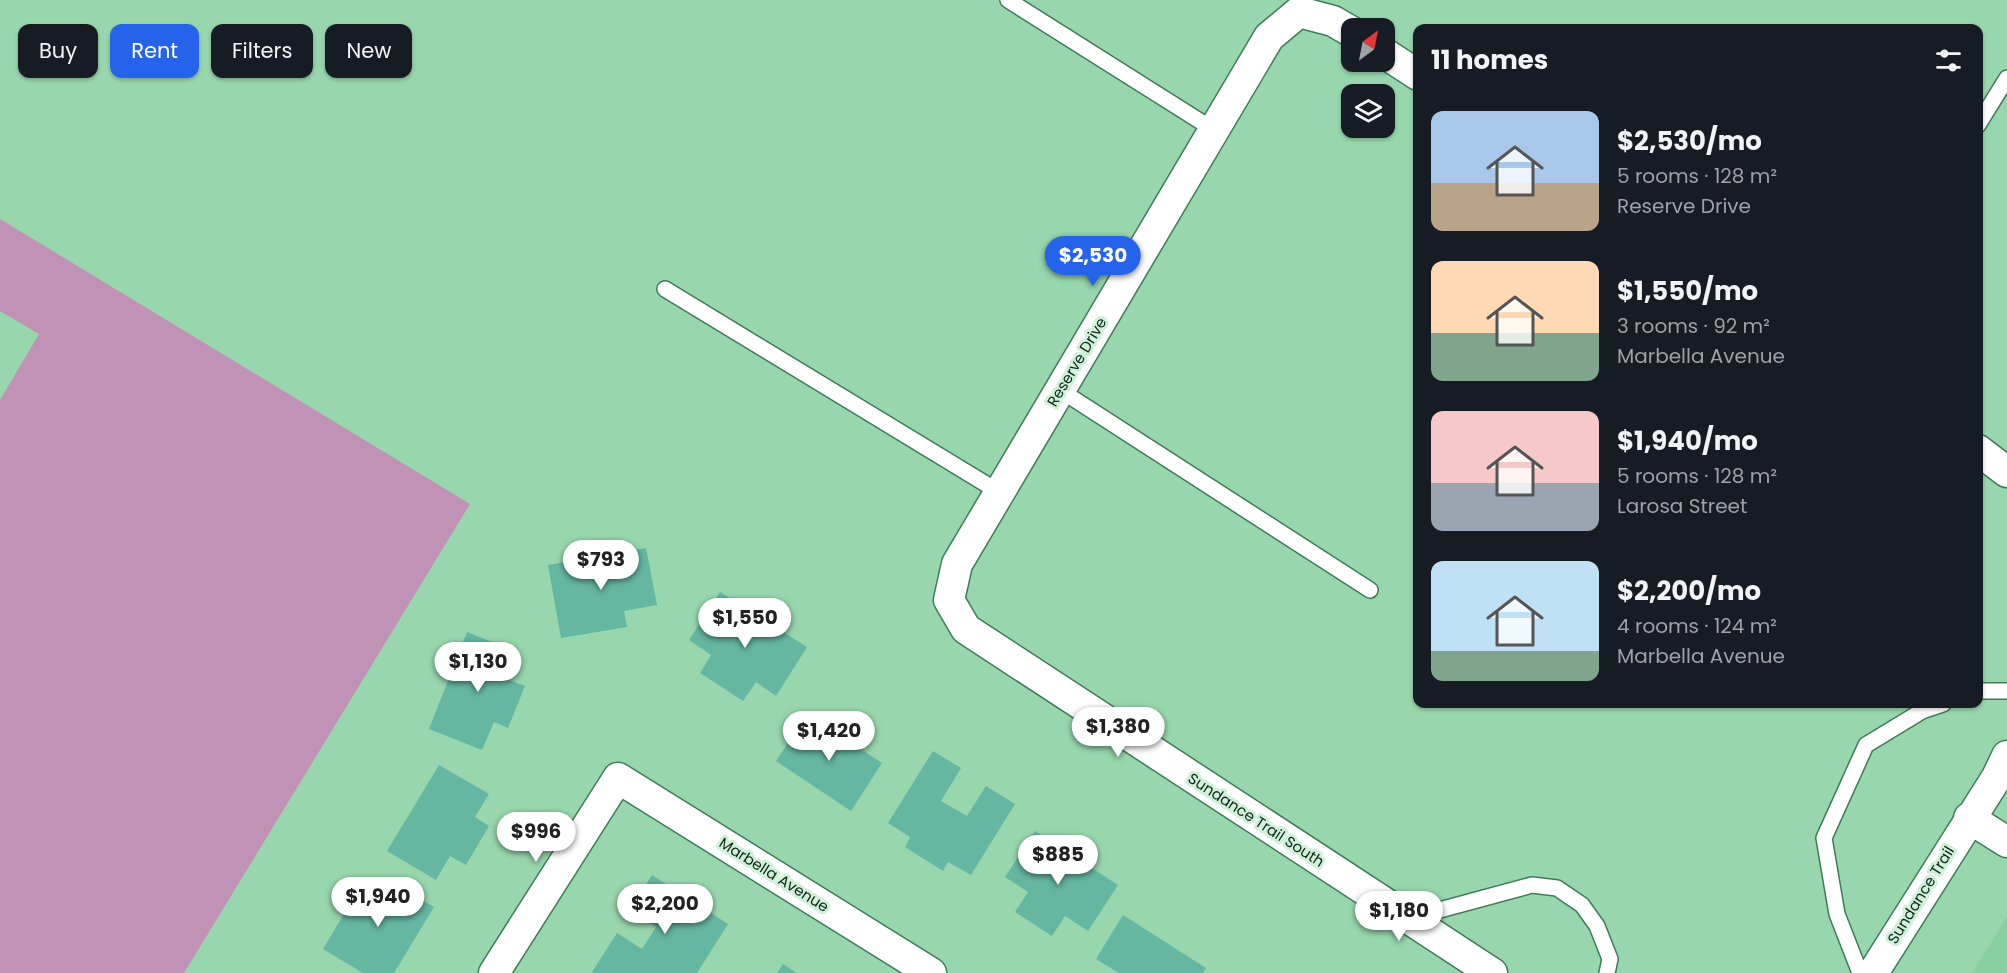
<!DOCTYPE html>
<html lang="en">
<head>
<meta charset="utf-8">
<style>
	:root { --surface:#171b24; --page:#20242c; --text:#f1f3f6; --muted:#9ea1a6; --accent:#2563eb }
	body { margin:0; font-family:Poppins,sans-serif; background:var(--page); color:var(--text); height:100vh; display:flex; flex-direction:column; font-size:22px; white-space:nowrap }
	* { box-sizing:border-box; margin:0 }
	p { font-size:20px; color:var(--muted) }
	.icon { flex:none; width:33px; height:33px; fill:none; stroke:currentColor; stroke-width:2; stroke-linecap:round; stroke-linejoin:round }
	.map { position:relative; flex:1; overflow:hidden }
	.side { position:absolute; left:1413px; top:24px; width:570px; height:684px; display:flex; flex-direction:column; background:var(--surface); border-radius:12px; box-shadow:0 2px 4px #0004 }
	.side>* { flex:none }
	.top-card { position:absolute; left:18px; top:24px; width:570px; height:54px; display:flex; gap:12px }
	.needle { width:39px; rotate:32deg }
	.controls { position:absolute; left:1341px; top:18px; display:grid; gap:12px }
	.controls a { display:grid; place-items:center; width:54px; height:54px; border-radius:12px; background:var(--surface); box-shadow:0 2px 4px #0004; font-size:30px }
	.price { position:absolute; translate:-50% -51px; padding:0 14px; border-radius:21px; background:#fff; color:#222; font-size:20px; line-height:39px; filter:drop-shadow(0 2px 3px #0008) }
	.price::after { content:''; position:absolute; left:50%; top:36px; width:18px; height:14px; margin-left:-9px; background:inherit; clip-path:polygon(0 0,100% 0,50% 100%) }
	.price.on { background:var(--accent); color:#fff }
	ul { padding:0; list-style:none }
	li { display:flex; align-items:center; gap:18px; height:150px; padding:0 18px }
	li span { display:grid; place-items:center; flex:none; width:168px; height:120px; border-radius:12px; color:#555 }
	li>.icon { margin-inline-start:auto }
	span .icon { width:72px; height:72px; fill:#fffc; stroke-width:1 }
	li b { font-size:26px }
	h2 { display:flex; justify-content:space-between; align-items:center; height:72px; padding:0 18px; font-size:26px }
	.tag { padding:0 21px; border-radius:12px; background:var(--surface); box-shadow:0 2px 4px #0004; font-size:21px; line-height:54px }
	.tag.on { background:var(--accent); color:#fff }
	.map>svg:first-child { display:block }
	.built { fill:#89cfa0 }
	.green { fill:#c092b6 }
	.building { fill:#65b7a2 }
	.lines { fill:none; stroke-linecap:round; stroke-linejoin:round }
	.lane-casing { stroke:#3f7c56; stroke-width:18 }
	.street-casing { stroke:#3f7c56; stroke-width:33 }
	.lane { stroke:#fff; stroke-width:15 }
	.street { stroke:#fff; stroke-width:30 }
	.labels { text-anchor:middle; stroke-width:6; stroke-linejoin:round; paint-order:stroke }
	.street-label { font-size:15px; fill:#0f2818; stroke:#d1f0da }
</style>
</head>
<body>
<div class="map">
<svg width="2007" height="973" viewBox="0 0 2007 973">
	<rect width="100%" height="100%" fill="#98d7ad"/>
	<polygon class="built" points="2007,917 2007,973 1972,973"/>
	<polygon class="green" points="0,219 470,504 184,973 0,973 0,400 39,334 0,311"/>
	<g class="building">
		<polygon points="646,548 657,605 624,611 627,627 561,638 548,565"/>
		<polygon points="720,592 807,647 776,696 756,682 743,701 700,673 711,655 689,640"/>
		<polygon points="467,632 520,653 509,680 525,686 508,728 494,722 482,750 429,729"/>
		<polygon points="807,714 882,763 851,811 776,761"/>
		<polygon points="933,751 961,768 941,801 967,816 986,786 1015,804 971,875 948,862 943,871 905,847 910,837 888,823"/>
		<polygon points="439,765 489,794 475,817 489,826 466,865 450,856 436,880 387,851"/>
		<polygon points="1035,831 1118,885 1088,931 1065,916 1052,936 1015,912 1028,892 1005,877"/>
		<polygon points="652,875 728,924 697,973 594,973 592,972 617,933 642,949 656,927 630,910"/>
		<polygon points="365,879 381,888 386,879 434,907 394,973 363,973 323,949"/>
		<polygon points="1123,915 1206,968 1203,973 1119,973 1096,959"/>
		<polygon points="783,964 797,973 777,973"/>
	</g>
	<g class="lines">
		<g class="lane-casing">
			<g id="lane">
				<polyline points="1008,0 1214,130"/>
				<polyline points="1978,125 2007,78"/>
				<polyline points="665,289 999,492"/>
				<polyline points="1060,390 1370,590"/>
				<polyline points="1978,691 2007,691"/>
				<polyline points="1410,918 1532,885 1557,888 1582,905 1597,926 1610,959 1607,973"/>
				<polyline points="1860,973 1837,914 1824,838 1866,745 1922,711 1943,704"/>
			</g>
		</g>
		<g class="street-casing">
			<g id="street">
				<polyline points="1352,32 1333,21 1299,12 1269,37 957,564 949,600 966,629 1492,973"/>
				<polyline points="1384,53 1418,75"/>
				<polyline points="1978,450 2007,472"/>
				<polyline points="1969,818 2007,842"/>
				<polyline points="494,973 618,778 931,973"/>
				<polyline points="1873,973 1997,777 2007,756"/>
			</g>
		</g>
		<use href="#lane" class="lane"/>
		<use href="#street" class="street"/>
	</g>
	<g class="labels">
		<g class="street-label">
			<text transform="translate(1077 362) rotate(-59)" y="5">Reserve Drive</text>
			<text transform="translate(1256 820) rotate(33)" y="5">Sundance Trail South</text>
			<text transform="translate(774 875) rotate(32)" y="5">Marbella Avenue</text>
			<text transform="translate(1921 895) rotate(-58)" y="5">Sundance Trail</text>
		</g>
	</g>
</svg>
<div class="controls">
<a><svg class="needle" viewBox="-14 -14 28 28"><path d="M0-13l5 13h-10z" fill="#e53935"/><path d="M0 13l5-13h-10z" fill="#9ea1a6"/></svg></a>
<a><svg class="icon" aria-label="layers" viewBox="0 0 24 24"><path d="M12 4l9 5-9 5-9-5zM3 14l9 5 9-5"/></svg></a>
</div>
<b class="price on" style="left:1093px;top:287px">$2,530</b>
<b class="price" style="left:601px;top:591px">$793</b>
<b class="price" style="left:745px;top:649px">$1,550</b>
<b class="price" style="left:478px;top:693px">$1,130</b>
<b class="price" style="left:1118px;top:758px">$1,380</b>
<b class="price" style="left:829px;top:762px">$1,420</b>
<b class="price" style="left:536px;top:863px">$996</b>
<b class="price" style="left:1058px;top:886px">$885</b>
<b class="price" style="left:378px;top:928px">$1,940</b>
<b class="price" style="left:665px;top:935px">$2,200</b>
<b class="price" style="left:1399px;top:942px">$1,180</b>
<div class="top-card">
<a class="tag">Buy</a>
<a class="tag on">Rent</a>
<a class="tag">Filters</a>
<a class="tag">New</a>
</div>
<section class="side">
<h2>11 homes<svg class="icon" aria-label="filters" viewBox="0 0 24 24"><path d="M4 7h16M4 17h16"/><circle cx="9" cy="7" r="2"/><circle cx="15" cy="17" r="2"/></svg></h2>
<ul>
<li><span style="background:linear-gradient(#a9c7e8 60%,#b9a48a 0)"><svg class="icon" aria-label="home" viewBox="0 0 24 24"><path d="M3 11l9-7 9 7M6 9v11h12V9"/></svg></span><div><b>$2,530/mo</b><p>5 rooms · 128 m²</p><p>Reserve Drive</p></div></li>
<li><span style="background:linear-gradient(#ffd9b3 60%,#7fa58c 0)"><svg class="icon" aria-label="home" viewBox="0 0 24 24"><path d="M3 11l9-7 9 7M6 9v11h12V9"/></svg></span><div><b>$1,550/mo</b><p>3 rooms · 92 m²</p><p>Marbella Avenue</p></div></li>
<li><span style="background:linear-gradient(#f6c9c9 60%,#9aa5b1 0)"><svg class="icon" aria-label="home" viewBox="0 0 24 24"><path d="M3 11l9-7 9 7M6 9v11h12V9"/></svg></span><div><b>$1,940/mo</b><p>5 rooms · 128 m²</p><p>Larosa Street</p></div></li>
<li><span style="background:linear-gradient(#bfe0f5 75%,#7fa58c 0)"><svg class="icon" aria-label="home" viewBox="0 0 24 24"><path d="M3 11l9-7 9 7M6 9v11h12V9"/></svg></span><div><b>$2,200/mo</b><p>4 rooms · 124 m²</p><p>Marbella Avenue</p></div></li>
</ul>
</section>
</div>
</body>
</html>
